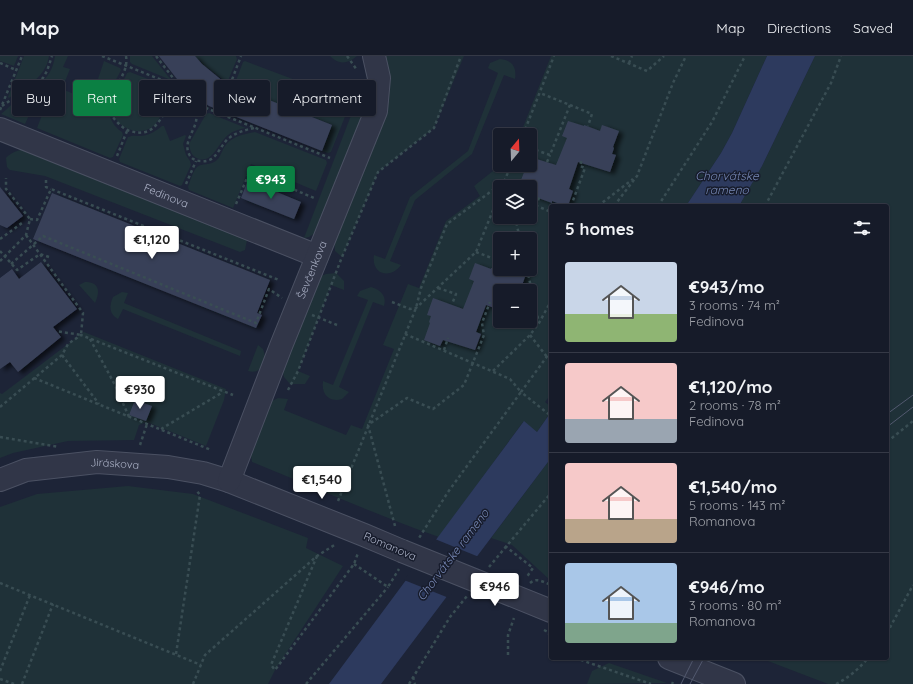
<!DOCTYPE html>
<html lang="en">
<head>
<meta charset="utf-8">
<style>
	:root { --surface:#161b29; --page:#232835; --text:#f1f3f6; --muted:#9ea1a8; --line:#353946; --accent:#0b8043 }
	body { margin:0; font-family:Quicksand,sans-serif; background:var(--page); color:var(--text); height:100vh; display:flex; flex-direction:column; font-size:15px; white-space:nowrap }
	* { box-sizing:border-box; margin:0 }
	p { font-size:13px; color:var(--muted) }
	.icon { flex:none; width:22px; height:22px; fill:none; stroke:currentColor; stroke-width:2; stroke-linecap:round; stroke-linejoin:round }
	.map { position:relative; flex:1; overflow:hidden }
	.drawer { position:absolute; left:549px; top:148px; width:340px; height:456px; display:flex; flex-direction:column; background:var(--surface); border-radius:4px; box-shadow:0 1px 3px #0004,0 0 0 1px var(--line) }
	.drawer>* { flex:none }
	.hud { position:absolute; left:12px; top:24px; width:380px; height:36px; display:flex; gap:8px }
	.needle { width:26px; rotate:19deg }
	.controls { position:absolute; left:493px; top:72px; display:grid; gap:8px }
	.controls a { display:grid; place-items:center; width:44px; height:44px; border-radius:4px; background:var(--surface); box-shadow:0 1px 3px #0004,0 0 0 1px var(--line); font-size:20px }
	.price { position:absolute; translate:-50% -34px; padding:0 9px; border-radius:4px; background:#fff; color:#222; font-size:13px; line-height:26px; filter:drop-shadow(0 1px 2px #0008) }
	.price::after { content:''; position:absolute; left:50%; top:24px; width:12px; height:9px; margin-left:-6px; background:inherit; clip-path:polygon(0 0,100% 0,50% 100%) }
	.price.on { background:var(--accent); color:#fff }
	ul { padding:0; list-style:none }
	li { display:flex; align-items:center; gap:12px; height:100px; padding:0 16px }
	li+li { border-top:1px solid var(--line) }
	li span { display:grid; place-items:center; flex:none; width:112px; height:80px; border-radius:4px; color:#555 }
	li>.icon { margin-inline-start:auto }
	span .icon { width:48px; height:48px; fill:#fffc; stroke-width:1 }
	li b { font-size:17px }
	h2 { display:flex; justify-content:space-between; align-items:center; height:48px; padding:0 16px; font-size:17px }
	.chip { padding:0 14px; border-radius:4px; background:var(--surface); box-shadow:0 1px 3px #0004,0 0 0 1px var(--line); font-size:14px; line-height:36px }
	.chip.on { background:var(--accent); color:#fff }
	header { display:flex; align-items:center; gap:24px; box-sizing:border-box; height:56px; padding:0 20px; background:var(--surface); border-bottom:1px solid var(--line) }
	header strong { font-size:19px }
	nav { display:flex; gap:22px; margin-inline-start:auto; font-size:14px }
	.map>svg:first-child { display:block }
	.green { fill:#1f3138; fill-rule:evenodd }
	.water { fill:#2d3a5e }
	.pier { fill:#1d2437 }
	.building { fill:#394158; filter:url(#shadow) }
	.lines { fill:none; stroke-linecap:round; stroke-linejoin:round }
	.minor-casing { stroke:#4b5163; stroke-width:24 }
	.path { stroke:#394d53; stroke-width:2.5; stroke-dasharray:3 3; stroke-linecap:butt }
	.minor { stroke:#313648; stroke-width:22 }
	.tram { stroke:#52596f; stroke-width:1 }
	.minor-bridge-casing { stroke:#4b5163; stroke-width:24; stroke-linecap:butt }
	.path-bridge { stroke:#394d53; stroke-width:2.5; stroke-dasharray:3 3; stroke-linecap:butt }
	.minor-bridge { stroke:#313648; stroke-width:22 }
	.labels { text-anchor:middle; stroke-width:3; stroke-linejoin:round; paint-order:stroke }
	.street-label { font-size:11px; fill:#aab0c5; stroke:#171c2c }
	.water-label { font-size:12px; font-style:italic; fill:#7788b5; stroke:#171c2c }
</style>
</head>
<body>
<header>
<strong>Map</strong>
<nav><a>Map</a><a>Directions</a><a>Saved</a></nav>
</header>
<div class="map">
<svg width="913" height="628" viewBox="0 0 913 628">
	<defs>
		<filter id="shadow"><feDropShadow dx="4.5" dy="2.5" stdDeviation="2" flood-color="#0009"/></filter>
	</defs>
	<rect width="100%" height="100%" fill="#1d2437"/>
	<g class="green">
		<polygon points="0,0 18,0 14,10 0,5"/>
		<path d="M24 0H49C46 22 25 31 9 42L8 41Z"/>
		<path d="M55 0H68L63 11 70 13 62 33 95 47 104 26 98 23 104 5 120 12 121 14C113 32 101 40 110 61 113 68 116 72 122 76L123 79 113 101 110 102 37 72 42 59 31 55 25 68 1 58C5 55 9 51 13 47 31 32 51 28 55 0Z"/>
		<polygon points="130,0 152,0 171,24 132,8 130,6"/>
		<polygon points="195,0 236,0 237,3 227,27 202,8"/>
		<path d="M330 0H357C348 8 338 9 330 0Z"/>
		<polygon points="385,0 464,0 434,72 378,116 342,201 335,195 334,181 389,27 387,7"/>
		<path d="M551 0H767L732 77 721 97 686 150H551V338L545 346 551 351V356L537 376 523 366 439 481C376 459 314 431 252 406L250 393 272 345 278 342 288 343 284 354 346 379 351 369 362 373 394 293 383 289 408 228 419 232 446 165 480 140 474 130 493 115 500 97V109H530V79H520ZM500 131H530V161H500ZM500 183H530V213H500ZM500 235H530V265H500Z"/>
		<polygon points="815,0 913,0 913,628 828,628 760,602 887,602 887,150 739,150 762,110"/>
		<path d="M500 3C512 4 517 11 515 23L504 19 472 98 415 144 390 205 401 209C390 224 371 218 374 199L385 203 410 141 468 95 498 17 488 12 490 7Z"/>
		<polygon points="245,5 298,25 298,28 288,52 234,30 243,6"/>
		<path d="M130 16 179 35 199 52V55H197C192 48 184 44 176 46 157 50 163 77 136 75 130 74 123 71 119 67 102 48 120 34 127 17Z"/>
		<polygon points="307,29 348,46 350,48 331,96 328,97 322,95 332,69 294,54 304,30"/>
		<polygon points="360,36 365,46 366,53 317,176 309,181 304,182"/>
		<path d="M209 57 246 72C239 73 233 75 228 79 218 87 213 107 199 103 192 101 190 95 189 88L206 58Z"/>
		<path d="M162 70H164L170 85 185 79 186 80 183 88 186 99 190 105 191 109 182 129 180 130 120 106 119 103 128 81C133 79 136 80 141 80 150 79 156 75 162 70Z"/>
		<path d="M255 76 326 104 327 107 316 135 251 108 233 152 189 134 188 131C190 125 193 115 197 111 201 107 211 110 217 104 221 100 222 94 225 90 232 80 244 78 255 76Z"/>
		<path d="M25 93 245 180 247 184 245 194 240 196 45 120 10 114 7 111 6 102C10 97 18 94 25 93Z"/>
		<polygon points="336,217 344,225 344,234 331,229 298,315 310,320 305,328 290,328 284,321 282,312 317,222 326,218"/>
		<path d="M85 226C100 226 100 236 95 247L79 229Z"/>
		<path d="M371 231C381 234 387 240 384 250L373 246 339 331 349 336 342 343C329 347 321 338 323 325L333 329 368 244 357 240 360 235Z"/>
		<path d="M122 236 128 237 124 247 241 295 240 300 123 253 118 263C109 258 109 250 113 241Z"/>
		<polygon points="84,276 226,333 224,344 206,390 147,366 139,369 134,384 68,385 13,397 0,402 0,337 2,338"/>
		<path d="M258 289 263 293 266 303C262 311 259 318 248 315Z"/>
		<polygon points="551,402 551,525 512,489 491,482"/>
		<polygon points="128,430 193,438 308,482 306,492 343,510 275,614 268,628 0,628 0,451 37,438"/>
		<polygon points="609,607 667,627 587,628 592,615"/>
	</g>
	<g class="water">
		<polygon points="767,0 815,0 762,110 739,150 686,150 721,97 732,77"/>
		<polygon points="551,356 551,380 549,383 551,384 551,402 381,628 329,628 524,365 537,376"/>
	</g>
	<polygon class="pier" points="435,483 479,501 449,542 404,524"/>
	<g class="building">
		<polygon points="159,0 195,0 202,8 224,26 332,69 322,95 209,50 184,32"/>
		<polygon points="568,65 584,70 584,69 600,75 602,69 619,75 613,91 614,92 612,98 616,99 610,116 578,106 569,133 573,135 568,150 565,150 552,145 552,147 530,139 530,131 520,131 523,124 521,124 527,109 530,109 530,101 556,109 567,82 562,80"/>
		<polygon points="248,124 301,146 294,163 241,142"/>
		<polygon points="0,131 23,160 7,172 0,169"/>
		<polygon points="52,137 270,224 257,257 262,259 256,272 33,183"/>
		<polygon points="41,206 77,253 53,271 61,281 18,316 10,306 0,313 0,222 12,213 19,223"/>
		<polygon points="475,207 491,213 491,212 508,217 509,213 514,213 526,218 520,235 500,235 500,254 486,249 476,276 481,278 475,294 443,284 440,290 424,284 430,267 429,266 431,260 427,259 433,242 463,253 474,225 469,223"/>
		<polygon points="135,344 152,350 146,365 129,359"/>
	</g>
	<g class="lines">
		<g class="minor-casing">
			<g id="minor">
				<path id="s1" d="M0 73 317 200"/>
				<path id="s2" d="M0 424 26 414 97 406 168 411 203 417 229 425 364 479 402 495"/>
				<path id="s3" d="M229 425 281 290 376 55 379 22 374 0"/>
				<polyline points="489,530 551,555"/>
				<polyline points="669,602 734,628"/>
			</g>
		</g>
		<g class="path">
			<polyline points="102,0 179,31"/>
			<path d="M126 0C127 6 126 12 123 18 117 34 100 46 116 65 120 69 125 74 130 75 163 85 159 46 181 48 186 48 189 50 192 53 206 66 181 82 189 98 191 103 196 105 201 105 217 107 219 90 229 82 237 76 245 74 254 72"/>
			<polyline points="156,0 180,31 206,52 330,102"/>
			<polyline points="347,0 357,14"/>
			<polyline points="611,0 647,15 664,0"/>
			<polyline points="0,7 16,14"/>
			<polyline points="629,7 632,0"/>
			<polyline points="230,29 241,0"/>
			<polyline points="353,43 359,24"/>
			<polyline points="570,49 592,58 588,70"/>
			<polyline points="2,50 43,22 47,15 52,0"/>
			<polyline points="292,53 304,24"/>
			<polyline points="0,54 22,0"/>
			<polyline points="523,79 554,0"/>
			<polyline points="530,92 550,99 570,49 540,37"/>
			<polyline points="117,100 127,75"/>
			<polyline points="547,106 550,99"/>
			<polyline points="46,124 46,131 51,133"/>
			<polyline points="186,128 196,105"/>
			<polyline points="502,131 511,109"/>
			<polyline points="530,147 551,156"/>
			<polyline points="236,148 250,115 314,142"/>
			<polyline points="536,150 540,139"/>
			<polyline points="571,150 585,112 580,110 582,103"/>
			<polyline points="598,150 633,123"/>
			<polyline points="614,150 637,120 673,27 686,0"/>
			<polyline points="658,150 712,66 745,0"/>
			<polyline points="765,150 831,27 841,0"/>
			<polyline points="515,161 520,183"/>
			<polyline points="30,163 37,164 51,133 279,224"/>
			<polyline points="162,177 164,171"/>
			<polyline points="26,179 83,257 81,279 56,275"/>
			<polyline points="0,183 22,167"/>
			<polyline points="34,188 43,180 256,267 269,233 282,242"/>
			<polyline points="0,195 17,214 40,198 49,201"/>
			<polyline points="476,196 497,204 495,213"/>
			<polyline points="0,205 26,179 30,163 6,133 6,122"/>
			<polyline points="527,213 539,267"/>
			<polyline points="438,232 456,238 452,248"/>
			<polyline points="392,246 410,253 416,252 476,196 500,137"/>
			<polyline points="312,259 337,269"/>
			<polyline points="405,278 510,323 521,336 448,436 419,482"/>
			<polyline points="530,279 547,301"/>
			<polyline points="90,283 115,329 129,361"/>
			<polyline points="444,294 448,282"/>
			<polyline points="551,295 521,336 551,360"/>
			<polyline points="62,299 99,348"/>
			<polyline points="493,315 530,279 539,267 551,245"/>
			<polyline points="34,322 211,394"/>
			<polyline points="288,334 298,315 342,201 378,116 434,72 461,0"/>
			<polyline points="0,351 62,299 68,288 81,279 233,339"/>
			<polyline points="161,373 223,336"/>
			<polyline points="0,381 59,391"/>
			<polyline points="887,386 913,365"/>
			<polyline points="140,389 147,368"/>
			<polyline points="338,445 416,252 421,232 447,168 505,125"/>
			<polyline points="395,470 368,369 407,342 433,353 464,329 484,279 482,267 490,246"/>
			<polyline points="505,490 533,512 526,522"/>
			<polyline points="317,500 271,609 275,614 354,508 358,497"/>
			<polyline points="354,508 388,531 399,513"/>
			<polyline points="489,511 551,437"/>
			<polyline points="0,527 201,609"/>
			<path d="M530 527C537 521 543 526 551 529"/>
			<polyline points="544,574 548,576 551,582"/>
			<polyline points="887,577 913,529"/>
			<polyline points="176,598 200,439 197,435"/>
			<polyline points="508,599 508,579 514,562"/>
			<polyline points="575,602 651,628"/>
			<polyline points="0,615 30,539"/>
			<polyline points="413,621 415,628"/>
			<polyline points="0,623 14,628"/>
			<polyline points="22,628 53,548"/>
			<polyline points="193,628 205,599 317,500 336,488"/>
			<polyline points="306,628 388,531"/>
			<polyline points="409,628 450,561 467,540"/>
			<polyline points="672,628 673,626"/>
			<path d="M836 628C848 622 859 613 868 602"/>
		</g>
		<use href="#minor" class="minor"/>
		<g class="tram">
			<polyline points="887,358 913,339"/>
			<polyline points="887,371 913,351"/>
			<polyline points="681,628 694,602"/>
			<polyline points="690,628 704,602"/>
		</g>
		<g class="minor-bridge-casing">
			<polyline id="minor-bridge" points="402,495 489,530"/>
		</g>
		<polyline class="path-bridge" points="11,208 34,188"/>
		<use href="#minor-bridge" class="minor-bridge"/>
	</g>
	<g class="labels">
		<g class="street-label">
			<text dy="4" stroke="none"><textPath href="#s1" startOffset="179">Fedinova</textPath></text>
			<text dy="4" stroke="none"><textPath href="#s3" startOffset="227">Ševčenkova</textPath></text>
			<text dy="4" stroke="none"><textPath href="#s2" startOffset="117">Jiráskova</textPath></text>
			<text transform="translate(390 490) rotate(23)" y="4">Romanova</text>
		</g>
		<g class="water-label">
			<text x="727" y="124">Chorvátske<tspan x="727" dy="14">rameno</tspan></text>
			<text transform="translate(453 499) rotate(-53)" y="4">Chorvátske rameno</text>
		</g>
	</g>
</svg>
<div class="controls">
<a><svg class="needle" viewBox="-14 -14 28 28"><path d="M0-13l5 13h-10z" fill="#e53935"/><path d="M0 13l5-13h-10z" fill="#9ea1a8"/></svg></a>
<a><svg class="icon" aria-label="layers" viewBox="0 0 24 24"><path d="M12 4l9 5-9 5-9-5zM3 14l9 5 9-5"/></svg></a>
<a>+</a>
<a>−</a>
</div>
<b class="price on" style="left:271px;top:144px">€943</b>
<b class="price" style="left:152px;top:204px">€1,120</b>
<b class="price" style="left:140px;top:354px">€930</b>
<b class="price" style="left:322px;top:444px">€1,540</b>
<b class="price" style="left:495px;top:551px">€946</b>
<div class="hud">
<a class="chip">Buy</a>
<a class="chip on">Rent</a>
<a class="chip">Filters</a>
<a class="chip">New</a>
<a class="chip">Apartment</a>
</div>
<section class="drawer">
<h2>5 homes<svg class="icon" aria-label="filters" viewBox="0 0 24 24"><path d="M4 7h16M4 17h16"/><circle cx="9" cy="7" r="2"/><circle cx="15" cy="17" r="2"/></svg></h2>
<ul>
<li><span style="background:linear-gradient(#c9d6e8 65%,#8fb573 0)"><svg class="icon" aria-label="home" viewBox="0 0 24 24"><path d="M3 11l9-7 9 7M6 9v11h12V9"/></svg></span><div><b>€943/mo</b><p>3 rooms · 74 m²</p><p>Fedinova</p></div></li>
<li><span style="background:linear-gradient(#f6c9c9 70%,#9aa5b1 0)"><svg class="icon" aria-label="home" viewBox="0 0 24 24"><path d="M3 11l9-7 9 7M6 9v11h12V9"/></svg></span><div><b>€1,120/mo</b><p>2 rooms · 78 m²</p><p>Fedinova</p></div></li>
<li><span style="background:linear-gradient(#f6c9c9 70%,#b9a48a 0)"><svg class="icon" aria-label="home" viewBox="0 0 24 24"><path d="M3 11l9-7 9 7M6 9v11h12V9"/></svg></span><div><b>€1,540/mo</b><p>5 rooms · 143 m²</p><p>Romanova</p></div></li>
<li><span style="background:linear-gradient(#a9c7e8 75%,#7fa58c 0)"><svg class="icon" aria-label="home" viewBox="0 0 24 24"><path d="M3 11l9-7 9 7M6 9v11h12V9"/></svg></span><div><b>€946/mo</b><p>3 rooms · 80 m²</p><p>Romanova</p></div></li>
</ul>
</section>
</div>
</body>
</html>
